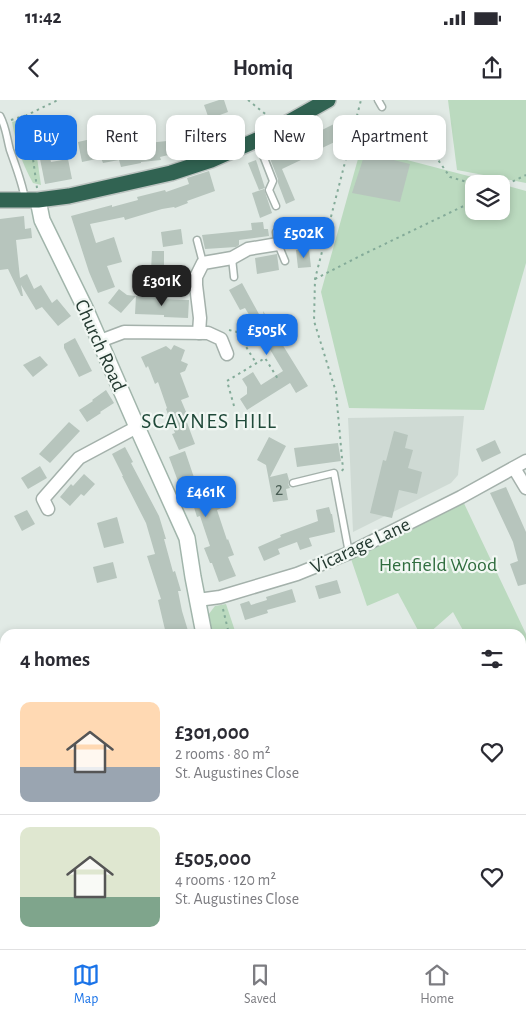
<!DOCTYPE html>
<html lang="en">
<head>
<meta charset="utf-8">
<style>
	:root { --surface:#fff; --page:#f7f7f7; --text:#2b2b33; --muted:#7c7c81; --line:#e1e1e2; --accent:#1a73e8 }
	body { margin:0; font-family:"Alegreya Sans",sans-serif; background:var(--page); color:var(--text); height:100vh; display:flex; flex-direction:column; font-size:19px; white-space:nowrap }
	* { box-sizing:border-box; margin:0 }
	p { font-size:16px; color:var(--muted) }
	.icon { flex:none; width:28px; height:28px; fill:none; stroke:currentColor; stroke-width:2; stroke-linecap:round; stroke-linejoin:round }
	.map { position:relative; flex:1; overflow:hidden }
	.side { position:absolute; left:0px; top:529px; width:526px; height:321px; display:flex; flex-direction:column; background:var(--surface); border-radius:15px 15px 0 0; box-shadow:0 2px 8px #0003 }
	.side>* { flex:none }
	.guide { position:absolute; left:15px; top:15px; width:496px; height:45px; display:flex; gap:10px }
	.fabs { position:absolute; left:465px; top:75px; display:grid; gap:10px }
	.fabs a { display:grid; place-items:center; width:45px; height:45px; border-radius:10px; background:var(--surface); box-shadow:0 2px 8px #0003; font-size:25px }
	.price { position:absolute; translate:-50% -42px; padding:0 11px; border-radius:10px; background:var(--accent); color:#fff; font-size:16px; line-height:32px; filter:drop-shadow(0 1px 2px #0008) }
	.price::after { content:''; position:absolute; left:50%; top:30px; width:15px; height:11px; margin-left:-8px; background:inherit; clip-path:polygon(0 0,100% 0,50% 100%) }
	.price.active { background:#222; color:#fff }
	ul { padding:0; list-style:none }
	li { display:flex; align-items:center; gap:15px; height:125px; padding:0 20px }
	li+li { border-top:1px solid var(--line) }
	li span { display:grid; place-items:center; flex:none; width:140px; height:100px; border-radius:10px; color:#555 }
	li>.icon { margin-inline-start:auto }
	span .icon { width:60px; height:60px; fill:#fffc; stroke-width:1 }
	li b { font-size:21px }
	h2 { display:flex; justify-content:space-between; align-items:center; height:60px; padding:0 20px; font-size:21px }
	.pill { padding:0 18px; border-radius:10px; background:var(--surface); box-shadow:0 2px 8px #0003; font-size:18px; line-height:45px }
	.pill.active { background:var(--accent); color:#fff }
	.status { display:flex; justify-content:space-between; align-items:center; height:35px; padding:0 25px; background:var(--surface); direction:ltr }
	.status svg { height:14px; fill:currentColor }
	header { display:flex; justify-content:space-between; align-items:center; height:65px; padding:0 20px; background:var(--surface); font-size:22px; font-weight:600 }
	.tabs { display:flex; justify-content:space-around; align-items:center; height:70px; border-top:1px solid var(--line); background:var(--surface); font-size:14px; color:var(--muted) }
	.tabs a { display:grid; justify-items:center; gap:2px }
	.tabs .active { color:var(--accent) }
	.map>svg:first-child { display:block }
	.built { fill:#cfdad4 }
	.green { fill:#bbdabf }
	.building { fill:#b7c5bd }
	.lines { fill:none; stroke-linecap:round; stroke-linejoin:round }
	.lane-casing { stroke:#a4b1ab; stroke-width:9 }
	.street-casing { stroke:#a4b1ab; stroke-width:15 }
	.secondary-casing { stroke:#a1b5ab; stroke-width:18 }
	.highway-casing { stroke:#bdc4c1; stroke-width:18 }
	.path { stroke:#84ab99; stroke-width:2; stroke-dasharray:2.5 4; stroke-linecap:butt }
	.lane { stroke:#fff; stroke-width:6 }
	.street { stroke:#fff; stroke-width:12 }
	.secondary { stroke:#fff; stroke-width:15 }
	.highway { stroke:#316352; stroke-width:15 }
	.labels { text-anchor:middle; stroke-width:4.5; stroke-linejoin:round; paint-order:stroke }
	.number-label { font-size:18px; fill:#485c53 }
	.street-label { font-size:20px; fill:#233930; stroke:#f1f7f3 }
	.park-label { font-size:20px; fill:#306d3f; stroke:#f1f7f3 }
	.quarter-label { font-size:22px; letter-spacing:1px; fill:#204a3a; stroke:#f1f7f3 }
</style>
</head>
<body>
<div class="status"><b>11:42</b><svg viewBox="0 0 49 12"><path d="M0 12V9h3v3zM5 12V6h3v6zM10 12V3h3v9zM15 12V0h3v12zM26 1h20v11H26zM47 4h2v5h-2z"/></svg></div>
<header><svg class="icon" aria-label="back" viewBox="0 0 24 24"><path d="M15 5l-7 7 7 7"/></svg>Homiq<svg class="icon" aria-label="share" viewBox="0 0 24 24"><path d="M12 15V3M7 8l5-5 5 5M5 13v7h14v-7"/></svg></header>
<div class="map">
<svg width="526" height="849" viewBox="0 0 526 849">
	<rect width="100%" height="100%" fill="#e1eae5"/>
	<polygon class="built" points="464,316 458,375 451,383 353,432 349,338 348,318"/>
	<g class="green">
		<polygon points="448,0 526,0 526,83 457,70"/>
		<path d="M31 16 41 85 33 83C22 64 16 44 12 22Z"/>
		<polygon points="361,48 499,84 474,84 474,111 501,111 501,84 526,91 526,163 484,310 349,308 321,192"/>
		<polygon points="461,397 526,534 526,610 521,597 521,534 465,534 453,512 428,534 420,534 398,493 367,506 349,453"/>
		<polygon points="226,504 236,534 204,534 202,523 215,506"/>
		<polygon points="526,718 526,831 521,829 521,720"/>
		<polygon points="258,845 381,845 386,849 259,849"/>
	</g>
	<g class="building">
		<polygon points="219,0 224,0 228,12 209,19 204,5"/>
		<rect x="32" y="15" width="12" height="11"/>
		<polygon points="197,15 203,29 215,27 216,32 179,46 181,52 160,57 161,60 141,62 141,63 121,67 119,60 103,63 101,58 82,62 78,42 91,39 92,44 112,40 113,47 138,43 138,44 167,41 166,37 190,32 186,19"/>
		<polygon points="334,24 341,39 322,48 322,50 282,69 295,100 286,104 278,83 278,79 269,56 318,33 318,32"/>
		<polygon points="49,52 51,62 68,59 72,79 45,84 39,54"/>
		<polygon points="365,53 410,64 400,102 352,93"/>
		<polygon points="256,60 265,88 259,90 248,63"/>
		<polygon points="209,71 215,91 187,101 188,103 175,108 174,107 162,109 125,120 124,117 90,124 96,143 114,137 122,162 107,166 115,187 98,193 89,172 71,116 112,105 112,107 138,100 137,97 165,90 166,92 189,84 187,78"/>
		<polygon points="264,89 272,113 260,118 252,93"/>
		<polygon points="24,116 25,129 31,128 32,138 16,140 20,178 27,174 34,189 41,185 52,203 57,199 71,216 58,226 42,207 36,210 21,185 23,196 21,196 8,169 0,170 0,119"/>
		<polygon points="312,119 314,137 302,138 300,120"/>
		<polygon points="263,122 264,129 268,129 269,136 239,140 239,145 236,147 205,149 202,135 252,130 251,123"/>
		<polygon points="181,129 183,144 163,147 161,132"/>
		<polygon points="309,149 311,167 298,168 296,150"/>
		<polygon points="152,151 164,151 164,170 151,170"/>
		<polygon points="277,154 279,170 257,174 255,158"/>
		<polygon points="242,183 266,227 263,211 280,238 279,239 308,286 296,293 290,283 247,310 240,299 247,294 247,287 242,279 253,272 261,285 283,271 245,208 240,210 229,190"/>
		<polygon points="119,189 127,195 136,196 121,213 108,203"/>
		<polygon points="136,196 160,197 160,199 189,200 188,218 164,217 164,215 135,214"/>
		<polygon points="75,238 92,271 79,277 64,248 64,244"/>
		<polygon points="174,245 185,250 181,261 188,264 185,271 180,273 189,297 181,300 189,319 186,320 195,344 179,350 172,334 175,333 166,309 167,308 158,282 155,284 148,266 146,268 141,257 166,246 171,250"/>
		<polygon points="40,256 48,265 33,277 23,265"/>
		<polygon points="106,290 114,303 100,312 101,313 87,322 79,310 93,301 92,300"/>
		<polygon points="69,322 80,331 50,363 39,354"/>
		<polygon points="394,331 408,335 405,348 413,350 408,368 422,372 417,394 399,390 392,418 370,413 383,360 386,361"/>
		<polygon points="269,337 286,346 270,377 287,373 289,380 288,384 290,388 286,389 288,400 273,402 266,365 257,360"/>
		<polygon points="495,340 501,353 482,362 476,349"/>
		<polygon points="338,343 341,361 297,367 294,348"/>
		<polygon points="125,347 133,362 131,363 159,416 166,439 164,439 173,472 175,471 181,491 178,491 182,511 189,534 166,534 158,500 161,499 147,456 155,454 146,423 122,376 123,376 112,354"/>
		<polygon points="185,351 202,401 222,394 226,406 217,410 227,440 228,439 234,455 228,457 236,476 219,482 212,463 210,463 204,448 210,446 200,416 197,417 192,401 186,403 169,357"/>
		<polygon points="40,366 47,378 28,389 21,378"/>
		<polygon points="84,374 95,384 84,396 81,394 70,406 60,397 71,384 73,386"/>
		<polygon points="506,387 526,432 526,484 518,486 510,464 518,461 513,442 490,393"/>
		<polygon points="329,407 331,414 332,414 335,432 309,438 312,446 300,450 297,442 278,449 280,454 264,461 258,447 281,437 280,435 318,421 316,410"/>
		<polygon points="27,410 35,424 22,431 14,416"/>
		<polygon points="117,417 124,443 104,448 97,423"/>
		<polygon points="113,462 117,478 97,483 93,467"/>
		<polygon points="337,480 341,493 319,499 315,486"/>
		<polygon points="292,489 296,502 267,510 268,513 245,520 240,504 249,501 251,505 267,500 266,497"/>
	</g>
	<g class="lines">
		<g class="lane-casing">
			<g id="lane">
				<polyline points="378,0 382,7"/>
				<path d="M0 16C6 27 7 39 10 50 16 67 22 82 25 99"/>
				<polyline points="257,40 273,81 269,90 276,106"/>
				<polyline points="276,132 278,144 285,161"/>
				<polyline points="197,140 203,163"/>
				<polyline points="232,158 234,177"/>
				<polyline points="293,383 334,373 349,453"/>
				<polyline points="236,845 237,849"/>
			</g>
		</g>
		<g class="street-casing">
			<g id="street">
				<polyline points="199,233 200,218 196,185 196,177 203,163 232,158 248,149 278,144"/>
				<polyline points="100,241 124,232 208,233 221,239 227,254"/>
				<polyline points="514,368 526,388"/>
				<polyline points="48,409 43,399 79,358 137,327"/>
				<polyline points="198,500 220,497 297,474 349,453 461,397 526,361"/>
			</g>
		</g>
		<g class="secondary-casing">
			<g id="secondary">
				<polyline points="38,100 42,120 86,210 137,327 187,438 193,477 204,534"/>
				<polyline points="258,845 259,849"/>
			</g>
		</g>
		<g class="highway-casing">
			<polyline id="highway" points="0,100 38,100 69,96 171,73 211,60 257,40 328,0"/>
		</g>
		<g class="path">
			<polyline points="248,0 269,17"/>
			<polyline points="11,20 27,15"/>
			<polyline points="420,34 450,77 474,84"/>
			<polyline points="501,87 526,75"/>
			<polyline points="37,88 27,15 58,0"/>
			<polyline points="315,179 362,155 474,101"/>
			<polyline points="229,230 237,232 256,263"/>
			<polyline points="234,306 227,281 265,258 278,279"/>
			<polyline points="342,371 343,369 336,292 314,221 315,179 361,0"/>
			<polyline points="223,509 229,534"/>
			<polyline points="521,740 526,740"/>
			<polyline points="292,845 293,849"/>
			<polyline points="390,845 394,849"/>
			<polyline points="323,849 326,845"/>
		</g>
		<use href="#lane" class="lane"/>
		<use href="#street" class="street"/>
		<use href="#secondary" class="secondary"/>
		<use href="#highway" class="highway"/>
	</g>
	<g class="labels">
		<g class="number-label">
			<text x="279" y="395">2</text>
		</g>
		<g class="street-label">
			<text transform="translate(101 245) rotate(66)" y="7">Church Road</text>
			<text transform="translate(360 445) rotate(-25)" y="7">Vicarage Lane</text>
		</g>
		<g class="park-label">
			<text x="438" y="471">Henfield Wood</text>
		</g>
		<g class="quarter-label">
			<text x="209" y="328">SCAYNES HILL</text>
		</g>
	</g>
</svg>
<div class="fabs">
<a><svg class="icon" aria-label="layers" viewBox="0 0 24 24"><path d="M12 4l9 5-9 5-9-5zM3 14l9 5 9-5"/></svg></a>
</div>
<b class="price" style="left:304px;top:159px">£502K</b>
<b class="price active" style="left:162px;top:207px">£301K</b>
<b class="price" style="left:267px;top:256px">£505K</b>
<b class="price" style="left:206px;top:418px">£461K</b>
<div class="guide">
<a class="pill active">Buy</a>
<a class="pill">Rent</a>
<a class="pill">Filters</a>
<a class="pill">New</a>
<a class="pill">Apartment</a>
</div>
<section class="side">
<h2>4 homes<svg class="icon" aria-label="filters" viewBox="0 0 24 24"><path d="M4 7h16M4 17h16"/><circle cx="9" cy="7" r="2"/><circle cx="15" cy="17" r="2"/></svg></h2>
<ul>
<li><span style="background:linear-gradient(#ffd9b3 65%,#9aa5b1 0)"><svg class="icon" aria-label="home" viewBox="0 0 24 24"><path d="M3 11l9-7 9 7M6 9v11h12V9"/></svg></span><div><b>£301,000</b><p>2 rooms · 80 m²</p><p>St. Augustines Close</p></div><svg class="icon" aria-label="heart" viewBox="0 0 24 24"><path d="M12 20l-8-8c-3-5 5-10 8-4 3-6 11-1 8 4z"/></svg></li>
<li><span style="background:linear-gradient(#dfe7d0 70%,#7fa58c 0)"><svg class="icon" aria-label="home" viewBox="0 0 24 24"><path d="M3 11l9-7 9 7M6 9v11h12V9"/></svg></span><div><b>£505,000</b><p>4 rooms · 120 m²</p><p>St. Augustines Close</p></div><svg class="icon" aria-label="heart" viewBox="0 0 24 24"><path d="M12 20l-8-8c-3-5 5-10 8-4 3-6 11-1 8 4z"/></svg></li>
</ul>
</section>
</div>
<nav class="tabs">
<a class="active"><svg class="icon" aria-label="map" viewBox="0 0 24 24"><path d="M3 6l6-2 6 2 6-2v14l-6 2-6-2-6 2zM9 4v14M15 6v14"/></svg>Map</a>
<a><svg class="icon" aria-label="saved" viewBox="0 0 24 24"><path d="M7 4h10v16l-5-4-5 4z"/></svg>Saved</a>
<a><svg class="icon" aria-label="home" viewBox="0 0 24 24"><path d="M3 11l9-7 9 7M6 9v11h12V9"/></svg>Home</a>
</nav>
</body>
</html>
